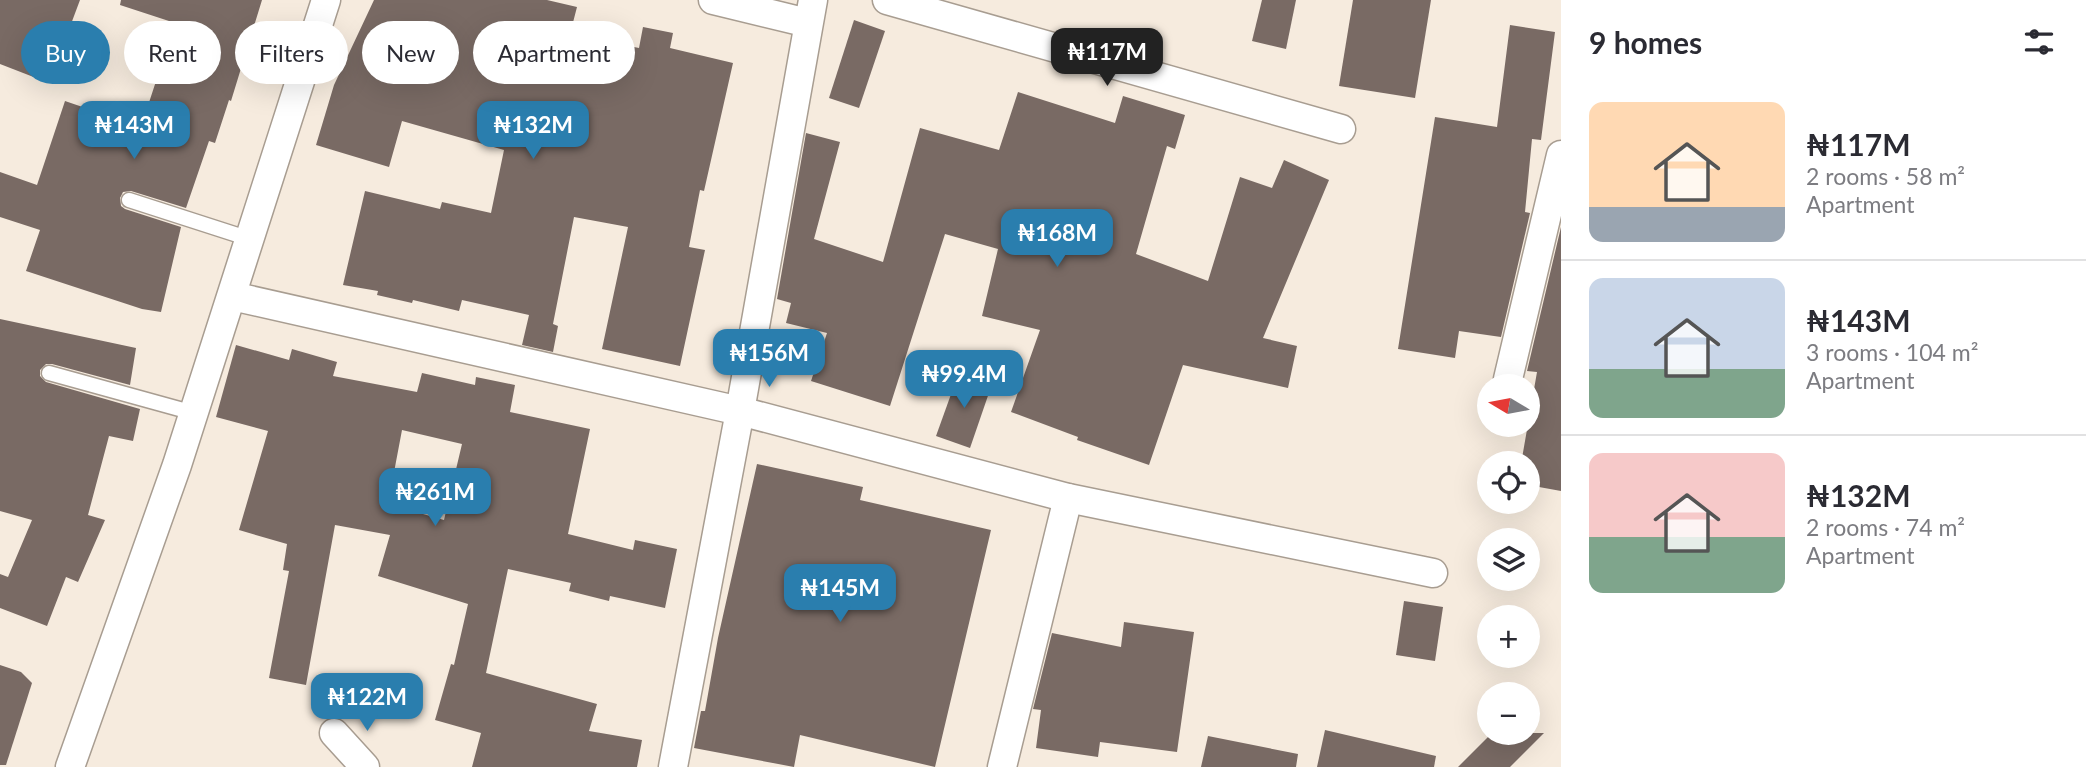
<!DOCTYPE html>
<html lang="en">
<head>
<meta charset="utf-8">
<style>
	:root { --surface:#fff; --page:#f7f7f7; --text:#2b2b33; --muted:#7c7c81; --line:#e1e1e2; --accent:#2a7eae }
	body { margin:0; font-family:Lato,sans-serif; background:var(--page); color:var(--text); height:100vh; display:flex; flex-direction:column; font-size:26px; white-space:nowrap }
	* { box-sizing:border-box; margin:0 }
	p { font-size:23px; color:var(--muted) }
	.icon { flex:none; width:38px; height:38px; fill:none; stroke:currentColor; stroke-width:2; stroke-linecap:round; stroke-linejoin:round }
	.map { position:relative; flex:1; overflow:hidden }
	.sheet { display:flex; flex-direction:column; background:var(--surface); width:525px }
	.sheet>* { flex:none }
	.banner { position:absolute; left:21px; top:21px; width:665px; height:63px; display:flex; gap:14px }
	.needle { width:46px; rotate:280deg }
	.tools { position:absolute; left:1477px; top:374px; display:grid; gap:14px }
	.tools a { display:grid; place-items:center; width:63px; height:63px; border-radius:50%; background:var(--surface); box-shadow:0 7px 28px #0002; font-size:35px }
	.price { position:absolute; translate:-50% -60px; padding:0 16px; border-radius:14px; background:var(--accent); color:#fff; font-size:23px; line-height:46px; filter:drop-shadow(0 2px 4px #0008) }
	.price::after { content:''; position:absolute; left:50%; top:42px; width:21px; height:16px; margin-left:-10px; background:inherit; clip-path:polygon(0 0,100% 0,50% 100%) }
	.price.active { background:#222; color:#fff }
	ul { padding:0; list-style:none }
	li { display:flex; align-items:center; gap:21px; height:175px; padding:0 28px }
	li+li { border-top:2px solid var(--line) }
	li span { display:grid; place-items:center; flex:none; width:196px; height:140px; border-radius:14px; color:#555 }
	li>.icon { margin-inline-start:auto }
	span .icon { width:84px; height:84px; fill:#fffc; stroke-width:1 }
	li b { font-size:30px }
	h2 { display:flex; justify-content:space-between; align-items:center; height:84px; padding:0 28px; font-size:30px }
	.tag { padding:0 24px; border-radius:32px; background:var(--surface); box-shadow:0 7px 28px #0002; font-size:24px; line-height:63px }
	.tag.active { background:var(--accent); color:#fff }
	main { display:flex; flex:1; min-height:0 }
	.map>svg:first-child { display:block }
	.building { fill:#796a64; fill-rule:evenodd }
	.lines { fill:none; stroke-linecap:round; stroke-linejoin:round }
	.service-casing { stroke:#a89d91; stroke-width:17 }
	.minor-casing { stroke:#a89d91; stroke-width:31 }
	.service { stroke:#fff; stroke-width:14 }
	.minor { stroke:#fff; stroke-width:28 }
</style>
</head>
<body>
<main>
<div class="map">
<svg width="1561" height="767" viewBox="0 0 1561 767">
	<rect width="100%" height="100%" fill="#f6ebde"/>
	<g class="building">
		<polygon points="0,0 80,0 49,83 0,64"/>
		<polygon points="121,0 262,0 231,101 229,100 215,143 209,141 186,208 131,191 123,192 120,198 121,206 125,209 181,227 161,312 142,309 26,271 40,230 0,217 0,172 37,185 65,101 141,127 158,75 154,74 172,22 120,5"/>
		<polygon points="374,0 547,0 577,7 570,34 639,48 643,27 673,33 670,48 733,63 704,191 700,190 689,247 705,250 680,366 602,349 628,227 574,217 553,324 558,326 553,352 522,345 529,315 462,300 459,311 413,300 412,303 377,295 378,291 343,285 365,191 440,209 442,202 491,213 504,150 402,121 389,167 316,145 334,85"/>
		<polygon points="1262,0 1296,0 1286,49 1252,41"/>
		<polygon points="1353,0 1431,0 1415,98 1339,86"/>
		<polygon points="854,20 885,31 859,108 829,98"/>
		<polygon points="1510,25 1555,32 1541,140 1532,139 1525,212 1530,213 1501,337 1459,331 1455,358 1398,349 1435,117 1497,127"/>
		<polygon points="1018,92 1115,123 1123,96 1185,115 1175,149 1167,146 1136,254 1208,281 1240,177 1272,188 1284,160 1329,180 1263,338 1297,346 1288,388 1183,365 1149,465 1077,440 1078,437 1011,412 1040,330 982,316 998,249 945,234 890,406 811,381 827,333 786,323 791,303 777,299 806,133 840,142 814,239 883,262 920,128 999,150"/>
		<polygon points="1561,227 1561,491 1528,485 1528,464 1521,464 1537,372 1527,371"/>
		<polygon points="0,319 136,348 130,385 52,364 46,364 40,370 40,376 46,382 140,409 133,441 109,436 88,515 105,520 78,582 66,577 47,626 0,608 0,574 8,577 32,520 0,511"/>
		<path d="M236 345 289 360 292 349 337 362 333 376 417 392 422 373 475 385 476 377 515 385 510 412 590 429 568 534 633 550 635 540 677 549 665 608 610 596 609 601 569 591 571 583 508 569 486 673 597 704 589 731 642 740 637 767H472L481 733 435 720 451 664 454 665 468 604 378 576 390 535 335 525 306 685 269 678 289 571 283 570 287 544 239 530 268 431 216 417ZM402 430 462 444 444 520 388 504Z"/>
		<polygon points="959,372 992,384 970,448 936,436"/>
		<polygon points="757,464 863,487 860,500 991,530 935,767 800,735 794,767 694,748 701,711 705,711 718,638"/>
		<polygon points="1404,601 1443,607 1435,661 1396,655"/>
		<polygon points="1124,622 1194,632 1177,752 1100,742 1098,757 1036,748 1041,710 1033,709 1052,633 1121,647"/>
		<polygon points="0,665 21,672 32,683 6,765 0,765"/>
		<polygon points="1325,730 1436,756 1434,767 1317,767"/>
		<polygon points="1492,733 1544,733 1510,767 1458,767"/>
		<polygon points="1208,736 1298,754 1296,767 1201,767"/>
	</g>
	<g class="lines">
		<g class="service-casing">
			<g id="service">
				<polyline points="129,200 250,239"/>
				<polyline points="49,373 194,413"/>
			</g>
		</g>
		<g class="minor-casing">
			<g id="minor">
				<polyline points="713,0 808,23"/>
				<polyline points="887,0 1341,129"/>
				<polyline points="232,296 740,411 1068,498 1433,573"/>
				<polyline points="1508,379 1561,155"/>
				<polyline points="334,733 365,767"/>
				<polyline points="70,767 177,465 326,0"/>
				<polyline points="673,767 740,411 813,0"/>
				<polyline points="1002,767 1068,498"/>
			</g>
		</g>
		<use href="#service" class="service"/>
		<use href="#minor" class="minor"/>
	</g>
</svg>
<div class="tools">
<a><svg class="needle" viewBox="-14 -14 28 28"><path d="M0-13l5 13h-10z" fill="#e53935"/><path d="M0 13l5-13h-10z" fill="#7c7c81"/></svg></a>
<a><svg class="icon" aria-label="locate" viewBox="0 0 24 24"><circle cx="12" cy="12" r="6"/><path d="M12 2v4M12 18v4M2 12h4M18 12h4"/></svg></a>
<a><svg class="icon" aria-label="layers" viewBox="0 0 24 24"><path d="M12 4l9 5-9 5-9-5zM3 14l9 5 9-5"/></svg></a>
<a>+</a>
<a>−</a>
</div>
<b class="price active" style="left:1107px;top:88px">₦117M</b>
<b class="price" style="left:134px;top:161px">₦143M</b>
<b class="price" style="left:533px;top:161px">₦132M</b>
<b class="price" style="left:1057px;top:269px">₦168M</b>
<b class="price" style="left:769px;top:389px">₦156M</b>
<b class="price" style="left:964px;top:410px">₦99.4M</b>
<b class="price" style="left:435px;top:528px">₦261M</b>
<b class="price" style="left:840px;top:624px">₦145M</b>
<b class="price" style="left:367px;top:733px">₦122M</b>
<div class="banner">
<a class="tag active">Buy</a>
<a class="tag">Rent</a>
<a class="tag">Filters</a>
<a class="tag">New</a>
<a class="tag">Apartment</a>
</div>
</div>
<section class="sheet">
<h2>9 homes<svg class="icon" aria-label="filters" viewBox="0 0 24 24"><path d="M4 7h16M4 17h16"/><circle cx="9" cy="7" r="2"/><circle cx="15" cy="17" r="2"/></svg></h2>
<ul>
<li><span style="background:linear-gradient(#ffd9b3 75%,#9aa5b1 0)"><svg class="icon" aria-label="home" viewBox="0 0 24 24"><path d="M3 11l9-7 9 7M6 9v11h12V9"/></svg></span><div><b>₦117M</b><p>2 rooms · 58 m²</p><p>Apartment</p></div></li>
<li><span style="background:linear-gradient(#c9d6e8 65%,#7fa58c 0)"><svg class="icon" aria-label="home" viewBox="0 0 24 24"><path d="M3 11l9-7 9 7M6 9v11h12V9"/></svg></span><div><b>₦143M</b><p>3 rooms · 104 m²</p><p>Apartment</p></div></li>
<li><span style="background:linear-gradient(#f6c9c9 60%,#7fa58c 0)"><svg class="icon" aria-label="home" viewBox="0 0 24 24"><path d="M3 11l9-7 9 7M6 9v11h12V9"/></svg></span><div><b>₦132M</b><p>2 rooms · 74 m²</p><p>Apartment</p></div></li>
</ul>
</section>
</main>
</body>
</html>
